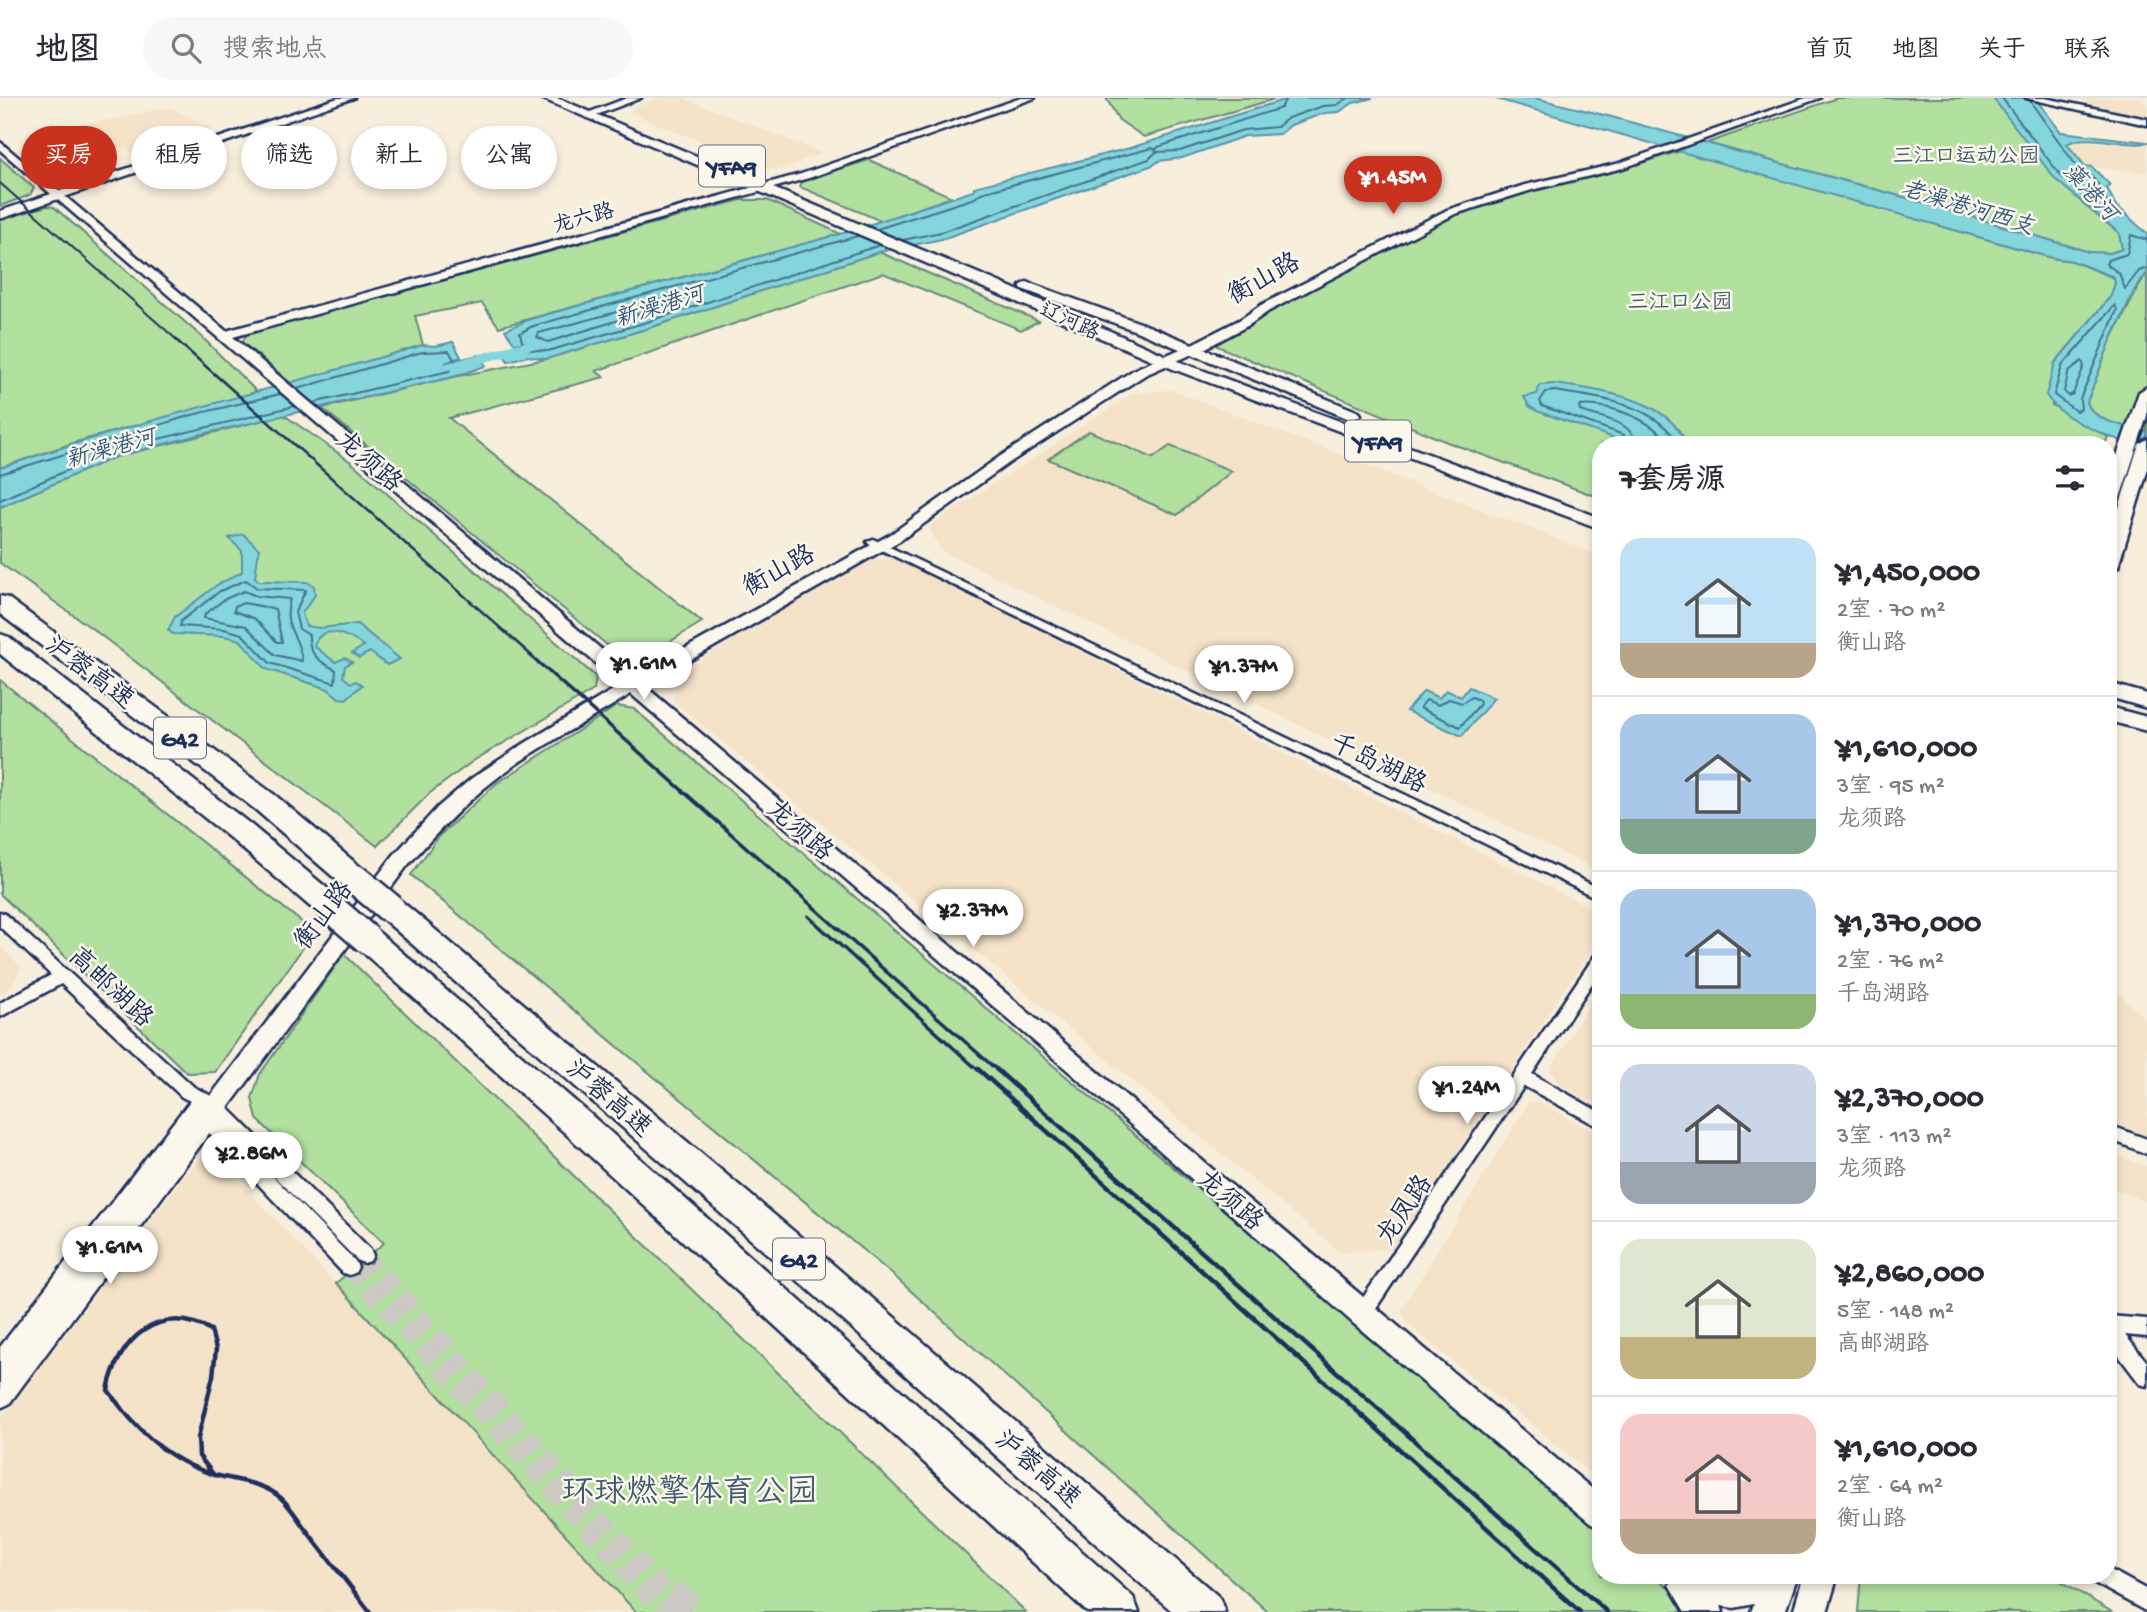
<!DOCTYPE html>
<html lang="zh">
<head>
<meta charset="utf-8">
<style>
	:root { --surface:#fff; --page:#f7f7f7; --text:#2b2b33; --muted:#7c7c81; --line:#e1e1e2; --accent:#c8321e }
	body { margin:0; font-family:"Gochi Hand","LXGW WenKai TC",sans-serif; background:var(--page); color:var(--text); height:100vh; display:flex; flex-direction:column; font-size:26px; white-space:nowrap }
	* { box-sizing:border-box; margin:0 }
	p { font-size:23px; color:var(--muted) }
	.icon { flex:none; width:38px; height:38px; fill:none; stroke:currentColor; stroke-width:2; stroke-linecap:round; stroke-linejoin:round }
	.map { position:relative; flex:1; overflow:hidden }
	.side { position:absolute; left:1592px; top:338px; width:525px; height:1148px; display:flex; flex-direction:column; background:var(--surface); border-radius:28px; box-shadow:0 4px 10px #0003 }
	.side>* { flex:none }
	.banner { position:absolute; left:21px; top:28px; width:665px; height:63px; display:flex; gap:14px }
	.price { position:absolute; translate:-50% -60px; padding:0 16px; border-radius:24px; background:#fff; color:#222; font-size:23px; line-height:46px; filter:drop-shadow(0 2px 4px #0008) }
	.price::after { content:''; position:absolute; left:50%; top:42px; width:21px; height:16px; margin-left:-10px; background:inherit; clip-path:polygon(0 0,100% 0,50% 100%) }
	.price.active { background:var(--accent); color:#fff }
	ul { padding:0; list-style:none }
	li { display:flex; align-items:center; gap:21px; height:175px; padding:0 28px }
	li+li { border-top:2px solid var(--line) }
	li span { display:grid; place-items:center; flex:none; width:196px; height:140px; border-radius:21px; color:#555 }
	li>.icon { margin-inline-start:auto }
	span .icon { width:84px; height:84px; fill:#fffc; stroke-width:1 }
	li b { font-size:30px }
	h2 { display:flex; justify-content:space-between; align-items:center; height:84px; padding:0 28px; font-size:30px }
	.pill { padding:0 24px; border-radius:32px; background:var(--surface); box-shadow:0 4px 10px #0003; font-size:24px; line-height:63px }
	.pill.active { background:var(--accent); color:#fff }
	header { display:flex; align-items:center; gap:42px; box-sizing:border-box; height:98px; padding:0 35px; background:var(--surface); border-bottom:2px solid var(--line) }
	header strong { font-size:33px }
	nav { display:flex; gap:38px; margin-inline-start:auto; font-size:24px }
	.search { width:490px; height:63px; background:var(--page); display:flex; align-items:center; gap:18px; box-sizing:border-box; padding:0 24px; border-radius:38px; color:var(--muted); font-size:26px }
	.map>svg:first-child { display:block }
	.built { fill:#f4e3c9 }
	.green { fill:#b1e09f; stroke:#66887e; stroke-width:2 }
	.water { fill:#84d6dc; stroke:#5a93aa; stroke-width:2 }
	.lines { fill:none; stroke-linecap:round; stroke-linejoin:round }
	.shore { stroke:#457290; stroke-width:2 }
	.river { fill:#84d6dc; fill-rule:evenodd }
	.minor-tunnel { stroke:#ccc8c3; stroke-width:18; stroke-dasharray:18 9; stroke-linecap:butt }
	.motorway-tunnel { stroke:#ccc8c3; stroke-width:37; stroke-dasharray:37 18; stroke-linecap:butt }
	.minor-casing { stroke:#1b2f5e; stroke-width:5 }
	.tertiary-casing { stroke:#1b2f5e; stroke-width:5 }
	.secondary-casing { stroke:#1b2f5e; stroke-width:5 }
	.primary-casing { stroke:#1b2f5e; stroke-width:5 }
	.motorway-casing { stroke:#1b2f5e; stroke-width:5 }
	.minor { fill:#fbf7ec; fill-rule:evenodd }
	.tertiary { fill:#fbf7ec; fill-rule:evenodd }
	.secondary { fill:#fbf7ec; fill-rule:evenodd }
	.primary { fill:#fbf7ec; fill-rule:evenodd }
	.motorway { fill:#fbf7ec; fill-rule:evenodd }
	.rail-far3 { stroke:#1b2f5e; stroke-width:2 }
	.rail-far2 { stroke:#1b2f5e; stroke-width:2.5 }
	.rail-far1 { stroke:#1b2f5e; stroke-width:3.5 }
	.rail { stroke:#1b2f5e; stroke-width:4.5 }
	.motorway-bridge-casing { stroke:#1b2f5e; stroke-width:33; stroke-linecap:butt }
	.motorway-bridge { stroke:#fbf7ec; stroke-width:28 }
	.labels { text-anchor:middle; stroke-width:5; stroke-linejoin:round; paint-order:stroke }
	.far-park-label { font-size:21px; fill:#405b6e; stroke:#fbf7ec }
	.far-street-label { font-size:21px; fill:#1b2f5e; stroke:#fbf7ec }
	.far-water-label { font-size:23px; font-style:italic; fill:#35597e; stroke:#fbf7ec }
	.shield { fill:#fbf7ec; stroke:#5e6b89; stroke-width:2 }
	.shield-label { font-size:24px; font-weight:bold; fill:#1b2f5e }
	.street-label { font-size:26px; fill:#1b2f5e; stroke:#fbf7ec }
	.near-park-label { font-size:32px; fill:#405b6e; stroke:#fbf7ec }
</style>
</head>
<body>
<header>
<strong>地图</strong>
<div class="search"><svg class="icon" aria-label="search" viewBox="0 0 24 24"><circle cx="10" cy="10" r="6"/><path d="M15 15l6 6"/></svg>搜索地点</div>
<nav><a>首页</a><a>地图</a><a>关于</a><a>联系</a></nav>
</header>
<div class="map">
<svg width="2147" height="1514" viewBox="0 0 2147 1514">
	<rect width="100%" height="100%" fill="#f8eedc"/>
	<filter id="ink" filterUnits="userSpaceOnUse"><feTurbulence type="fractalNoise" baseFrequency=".0143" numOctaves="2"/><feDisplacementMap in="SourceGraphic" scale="14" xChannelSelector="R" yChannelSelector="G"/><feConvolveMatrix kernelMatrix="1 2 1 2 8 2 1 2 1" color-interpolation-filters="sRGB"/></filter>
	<g filter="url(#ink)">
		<g class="built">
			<polygon points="660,0 683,0 822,55 780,72 766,70 630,15 633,10"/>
			<polygon points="2081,0 2142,0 2147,9 2147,18 2096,10"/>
			<polygon points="170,9 211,30 135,56 80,28"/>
			<polygon points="2075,42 2147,48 2147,75 2085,68 2067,46"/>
			<polygon points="1172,292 1601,458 1601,774 940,452 929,428 1133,295"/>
			<polygon points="895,460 1593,811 1601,836 1394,1151 1340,1154 674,604 676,577 861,462"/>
			<polygon points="0,848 22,870 9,892 0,897"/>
			<polygon points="1601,886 1601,1009 1559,986 1550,972"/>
			<polygon points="2109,894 2120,897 2147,923 2147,1040 2109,1025"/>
			<polygon points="1529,1004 1540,1004 1601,1039 1601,1383 1408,1227 1401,1212"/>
			<polygon points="2109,1053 2147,1069 2147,1105 2109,1088"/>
			<polygon points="211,1057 221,1063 640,1514 0,1514 0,1322 183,1079 195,1066"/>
		</g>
		<g class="green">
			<polygon points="1106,0 1278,0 1144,39 1119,22"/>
			<polygon points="1837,0 1993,0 2083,106 2119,135 2122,151 2110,155 2089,154 1943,110 1707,45"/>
			<polygon points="1681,53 2052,160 2072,163 2114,180 2115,185 2111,198 2055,265 2052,307 2108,339 2105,346 1601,346 1601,400 1447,344 1217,248 1214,245 1269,211 1461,114 1532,91 1600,76"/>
			<polygon points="0,60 34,90 30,97 0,108"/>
			<polygon points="869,62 952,99 881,123 800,89 802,83"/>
			<polygon points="741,102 767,102 841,136 499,229 482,205 415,218 423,247 292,286 242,244 248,235"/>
			<polygon points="47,108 54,109 202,239 257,294 76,344 0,370 0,122"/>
			<polygon points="879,154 1039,223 1021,232 883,175 596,273 604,279 449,320 702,524 643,560 625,562 322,310 453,279 546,261 649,230"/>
			<path d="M2146 175H2147V334C2128 328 2093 325 2087 304L2111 242Z"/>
			<polygon points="284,317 351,364 596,579 594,592 473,663 430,695 377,748 90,529 0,465 0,409 115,359"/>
			<polygon points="1089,333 1153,360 1170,348 1232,373 1177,417 1048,361"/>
			<polygon points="0,582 314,834 215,974 187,975 0,796"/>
			<polygon points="617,608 634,611 1601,1433 1601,1477 1653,1477 1685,1504 1689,1514 1268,1514 893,1177 411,777 440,737 497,685"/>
			<polygon points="344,856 1026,1514 636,1514 336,1185 384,1145 257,1021 252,1000 260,976"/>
			<polygon points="1861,1477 2051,1477 2112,1514 1858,1514"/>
		</g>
		<g class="water">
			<polygon points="1290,0 1373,0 1353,5 1339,14 1325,15 1291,27 1280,36 1245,38 1182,60 1159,63 1153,67 942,141 879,154 649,230 546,261 528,258 508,263 500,252 526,244 515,246 505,232 530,221 840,136 973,93 974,89 1130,50"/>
			<path d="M1493 0H1535L1608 18 1943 110 2089 154 2110 155 2122 151 2119 135 2056 82 1993 0H2035L2061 34 2147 44C2130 51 2086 33 2067 46L2085 68 2092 69 2110 87 2107 90 2115 106 2147 136V175L2134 193 2111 242 2087 304C2093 325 2128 328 2147 334V352C2118 342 2062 324 2046 297L2055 265 2111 198 2115 185 2114 179 2072 163 2052 160Z"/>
			<path d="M453 244 461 259 445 265 479 257 486 268 453 279 198 337 115 359 0 409V370C139 322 282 289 423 247L436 248Z"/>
			<path d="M1555 286C1599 293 1666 298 1686 345L1631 346 1537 313 1529 308 1524 299 1537 296 1540 287Z"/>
			<path d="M243 436 259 451 255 479 258 483 307 484 314 488 315 497 302 515 306 528 320 530 357 526 400 561 387 567 370 554 359 560 352 555 364 548C350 539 322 522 314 548L335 564 345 560 352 564 345 568 343 579 351 585 356 583 362 587 346 601 339 600 328 591 266 571 240 542 224 538 173 536 168 532 175 519 217 487 242 474V453L229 440Z"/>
			<polygon points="1469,589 1494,600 1462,638 1406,613 1424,593 1439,600 1446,592 1461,599"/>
		</g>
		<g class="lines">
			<g class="shore">
				<path d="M2002 0 2060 77 2103 113H2108L2109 109C2102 93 2098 79 2080 73L2030 3"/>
				<polyline points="877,131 975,100 981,95 1152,50 1156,52 1158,49 1281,10 1286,0"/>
				<polyline points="858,138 533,228 520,235 524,251 548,253 647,224 880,147"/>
				<polyline points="903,142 941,134 1149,61 1156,54 1180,53 1243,32 1277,29 1288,20 1323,8 1337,7 1348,0"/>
				<polyline points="2147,142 2131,137 2127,156 2108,162 2106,166 2119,175 2125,191 2139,173 2147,170"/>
				<polygon points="661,202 665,204 664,208 548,244 537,239 539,235"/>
				<polygon points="2115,207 2117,212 2080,301 2081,311 2076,313 2054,297 2062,268"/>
				<polygon points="2082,263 2084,268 2073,296 2068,298 2064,293 2069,273"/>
				<polyline points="297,291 422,254 449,253 456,265 449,273 313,305"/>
				<path d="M1628 346 1624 337 1542 308 1540 303 1546 294 1554 293C1599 300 1653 304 1679 346"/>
				<path d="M1637 346C1631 322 1601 320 1580 313L1579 308C1610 305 1651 321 1670 346"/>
				<polyline points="0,376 192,317 280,296"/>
				<polyline points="0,402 113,352 295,308"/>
				<path d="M246 482 257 490 306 492 295 514 299 531 309 537C308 557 320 564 336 572L335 585 270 565 242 536 224 531 180 528 181 523 220 493Z"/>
				<path d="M244 493 256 498 290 501C281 530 300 537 302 563L275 557 246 528 204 520 205 516 225 501Z"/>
				<polygon points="244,505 275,511 282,544 277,544 255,521 234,513 235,508"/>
				<polygon points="1472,599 1479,602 1480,606 1460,629 1420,610 1426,602 1438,607 1449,601 1462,605"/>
			</g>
			<polygon class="river" points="531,242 539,247 536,250 453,273 445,268 448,265"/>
			<g class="minor-tunnel">
				<polyline points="364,1157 683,1514"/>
				<polyline points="349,1169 664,1514"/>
			</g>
			<polyline class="motorway-tunnel" points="668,1497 688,1514"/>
			<g class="minor-casing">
				<g id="minor">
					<polygon points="873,441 1601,791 1601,802 869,446 867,444"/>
					<polygon points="0,814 5,816 194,989 221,1003 370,1151 373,1157 370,1163 364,1165 358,1163 232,1036 355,1163 358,1169 355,1175 349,1177 343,1175 196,1021 194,1016 196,1011 202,1009 182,999 61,886 0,919 0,905 51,877 0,829"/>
					<polygon points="1601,854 1601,872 1532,976 1601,1015 1601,1030 1524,988 1368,1222 1362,1225 1356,1222 1353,1216 1356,1210 1596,856"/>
					<polygon points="2109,1027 2147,1041 2147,1056 2109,1041"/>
					<polygon points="2109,1218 2147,1221 2147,1239 2125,1237 2147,1264 2147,1288 2140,1286 2109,1245"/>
					<polygon points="2109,1471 2147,1492 2147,1514 2093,1484 2090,1477 2109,1477"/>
				</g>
			</g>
			<g class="tertiary-casing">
				<g id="tertiary">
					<polygon points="627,0 641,0 591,19 582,17"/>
					<path d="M1021 0H1035L809 80 233 239 634 579 891 436 999 359 1135 271 1194 245 1241 221 1261 207 1447 112 1525 87 1616 66 1806 0H1820L1623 70 1532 92 1455 116 1269 213 1249 227 1204 251 1145 277 1009 365 901 442 645 588C964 858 1280 1132 1601 1398V1430L1591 1426 1353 1225 1138 1033 631 596C582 627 527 654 482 692 455 715 431 741 407 768L9 1306 0 1310V1249L193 999 201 996 209 1000 393 758 438 709 472 680 522 647 621 587 0 52V44L226 233 801 76Z"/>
					<polygon points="2026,0 2045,0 2147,21 2147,27"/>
				</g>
			</g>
			<g class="secondary-casing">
				<polygon id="secondary" points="338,0 354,0 0,121 0,113"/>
			</g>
			<g class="primary-casing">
				<g id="primary">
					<polygon points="541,0 557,0 994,182 1183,265 1601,420 1601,431 1173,271"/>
					<polygon points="1027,184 1146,227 1359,314 1361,317 1353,322 1347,320 1136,233 1022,191 1020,188"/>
					<polygon points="2147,289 2147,318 2118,406 2109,411 2109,381 2139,294"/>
					<polygon points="2147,341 2147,374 2118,469 2109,475 2109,441 2139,346"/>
					<polygon points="2109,585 2147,596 2147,610 2109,599"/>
					<polygon points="2109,609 2147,619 2147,633 2109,623"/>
					<polygon points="1673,1477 1798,1477 1785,1514 1751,1514 1754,1506 1734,1510 1721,1508 1723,1514 1685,1514 1669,1487"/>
					<polygon points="1804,1477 1838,1477 1827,1514 1793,1514"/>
				</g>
			</g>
			<g class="motorway-casing">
				<g id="motorway">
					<polygon points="0,498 8,500 276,698 365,773 369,781 365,789 355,792 345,789 256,712 0,516"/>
					<polygon points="0,536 9,539 250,726 340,801 344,809 340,817 330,820 320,817 230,740 0,556"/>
					<polygon points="391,800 401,803 829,1163 1219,1499 1225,1514 1173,1514 803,1187 381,819 377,811 381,803"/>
					<polygon points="367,829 377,833 590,1016 1133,1499 1139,1514 1087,1514 566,1036 357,849 352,841 357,833"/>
				</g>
			</g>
			<use href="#minor" class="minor"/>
			<use href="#tertiary" class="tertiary"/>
			<use href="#secondary" class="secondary"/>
			<use href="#primary" class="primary"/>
			<use href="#motorway" class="motorway"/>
			<polyline class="rail-far3" points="0,85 177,242"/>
			<polyline class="rail-far2" points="175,241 532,558"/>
			<g class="rail-far1">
				<polyline points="530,557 998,973"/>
				<polyline points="808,818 979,973"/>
			</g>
			<g class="rail">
				<polyline points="978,971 1580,1514"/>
				<polyline points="996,971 1607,1514"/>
				<path d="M213 1376 199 1358 198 1340 213 1278 216 1251 211 1232C159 1204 118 1241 108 1292 135 1331 168 1363 215 1377 237 1383 263 1384 281 1400 291 1409 299 1423 307 1433 328 1460 349 1487 370 1514"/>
			</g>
			<g class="motorway-bridge-casing">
				<g id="motorway-bridge">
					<polyline points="355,781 391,811"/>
					<polyline points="330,809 367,841"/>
				</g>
			</g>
			<use href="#motorway-bridge" class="motorway-bridge"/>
		</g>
	</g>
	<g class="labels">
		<g class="far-park-label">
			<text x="1966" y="64">三江口运动公园</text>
			<text x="1680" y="210">三江口公园</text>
		</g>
		<g class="far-street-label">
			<text transform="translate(583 119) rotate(-15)" y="7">龙六路</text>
			<text transform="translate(1070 222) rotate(24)" y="7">辽河路</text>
		</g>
		<g class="far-water-label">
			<text transform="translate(2091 93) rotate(48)" y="8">藻港河</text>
			<text transform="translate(1968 108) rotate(17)" y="8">老澡港河西支</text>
			<text transform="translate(659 207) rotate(-17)" y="8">新澡港河</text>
			<text transform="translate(110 349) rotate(-15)" y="8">新澡港河</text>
		</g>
		<g class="shield">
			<rect x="699" y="47.5" width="66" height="41" rx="5"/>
			<rect x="1345" y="322.5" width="66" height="41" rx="5"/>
			<rect x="154" y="619.5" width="52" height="41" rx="5"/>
			<rect x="773" y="1140.5" width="52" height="41" rx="5"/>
		</g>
		<g class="shield-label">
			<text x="732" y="76">YFA9</text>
			<text x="1378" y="351">YFA9</text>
			<text x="180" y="648">G42</text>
			<text x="799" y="1169">G42</text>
		</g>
		<g class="street-label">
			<text transform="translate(1263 179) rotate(-29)" y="9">衡山路</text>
			<text transform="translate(370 362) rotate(41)" y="9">龙须路</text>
			<text transform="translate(778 471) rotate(-29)" y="9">衡山路</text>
			<text transform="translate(91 573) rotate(37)" y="9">沪蓉高速</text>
			<text transform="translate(1379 664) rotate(26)" y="9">千岛湖路</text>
			<text transform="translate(801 731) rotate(41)" y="9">龙须路</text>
			<text transform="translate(322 816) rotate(-53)" y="9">衡山路</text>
			<text transform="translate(112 888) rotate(43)" y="9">高邮湖路</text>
			<text transform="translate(610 999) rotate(41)" y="9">沪蓉高速</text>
			<text transform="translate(1231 1101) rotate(41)" y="9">龙须路</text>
			<text transform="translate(1403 1111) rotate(-56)" y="9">龙凤路</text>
			<text transform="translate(1039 1370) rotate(41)" y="9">沪蓉高速</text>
		</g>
		<g class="near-park-label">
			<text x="690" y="1403">环球燃擎体育公园</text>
		</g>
	</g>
</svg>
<b class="price active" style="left:1393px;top:118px">¥1.45M</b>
<b class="price" style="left:644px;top:604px">¥1.61M</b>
<b class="price" style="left:1244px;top:607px">¥1.37M</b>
<b class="price" style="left:973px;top:851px">¥2.37M</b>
<b class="price" style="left:1467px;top:1028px">¥1.24M</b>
<b class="price" style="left:252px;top:1094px">¥2.86M</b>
<b class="price" style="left:110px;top:1188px">¥1.61M</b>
<div class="banner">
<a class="pill active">买房</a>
<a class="pill">租房</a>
<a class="pill">筛选</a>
<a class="pill">新上</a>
<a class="pill">公寓</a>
</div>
<section class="side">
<h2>7套房源<svg class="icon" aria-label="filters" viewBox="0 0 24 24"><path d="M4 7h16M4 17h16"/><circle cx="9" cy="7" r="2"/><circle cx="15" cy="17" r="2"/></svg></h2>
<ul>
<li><span style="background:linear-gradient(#bfe0f5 75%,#b9a48a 0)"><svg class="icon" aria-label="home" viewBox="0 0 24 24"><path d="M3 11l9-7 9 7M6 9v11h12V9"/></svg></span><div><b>¥1,450,000</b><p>2室 · 70 m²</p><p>衡山路</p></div></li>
<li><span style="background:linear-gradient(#a9c7e8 75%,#7fa58c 0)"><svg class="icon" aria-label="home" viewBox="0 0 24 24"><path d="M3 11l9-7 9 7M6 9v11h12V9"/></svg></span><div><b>¥1,610,000</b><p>3室 · 95 m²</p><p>龙须路</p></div></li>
<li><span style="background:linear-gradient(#a9c7e8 75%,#8fb573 0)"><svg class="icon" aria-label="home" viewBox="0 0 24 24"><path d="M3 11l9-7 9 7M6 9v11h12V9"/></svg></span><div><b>¥1,370,000</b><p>2室 · 76 m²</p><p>千岛湖路</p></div></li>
<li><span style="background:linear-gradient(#c9d6e8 70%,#9aa5b1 0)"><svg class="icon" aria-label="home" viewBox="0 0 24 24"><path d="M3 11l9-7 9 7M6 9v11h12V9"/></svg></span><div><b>¥2,370,000</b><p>3室 · 113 m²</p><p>龙须路</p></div></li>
<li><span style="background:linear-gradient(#dfe7d0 70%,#c2b280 0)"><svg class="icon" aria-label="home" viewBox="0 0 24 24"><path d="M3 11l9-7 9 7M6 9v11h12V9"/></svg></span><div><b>¥2,860,000</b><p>5室 · 148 m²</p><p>高邮湖路</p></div></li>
<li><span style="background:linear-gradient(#f6c9c9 75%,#b9a48a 0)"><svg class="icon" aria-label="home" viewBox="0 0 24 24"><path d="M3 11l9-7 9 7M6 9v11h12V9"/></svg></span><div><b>¥1,610,000</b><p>2室 · 64 m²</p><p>衡山路</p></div></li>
</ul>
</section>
</div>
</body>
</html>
